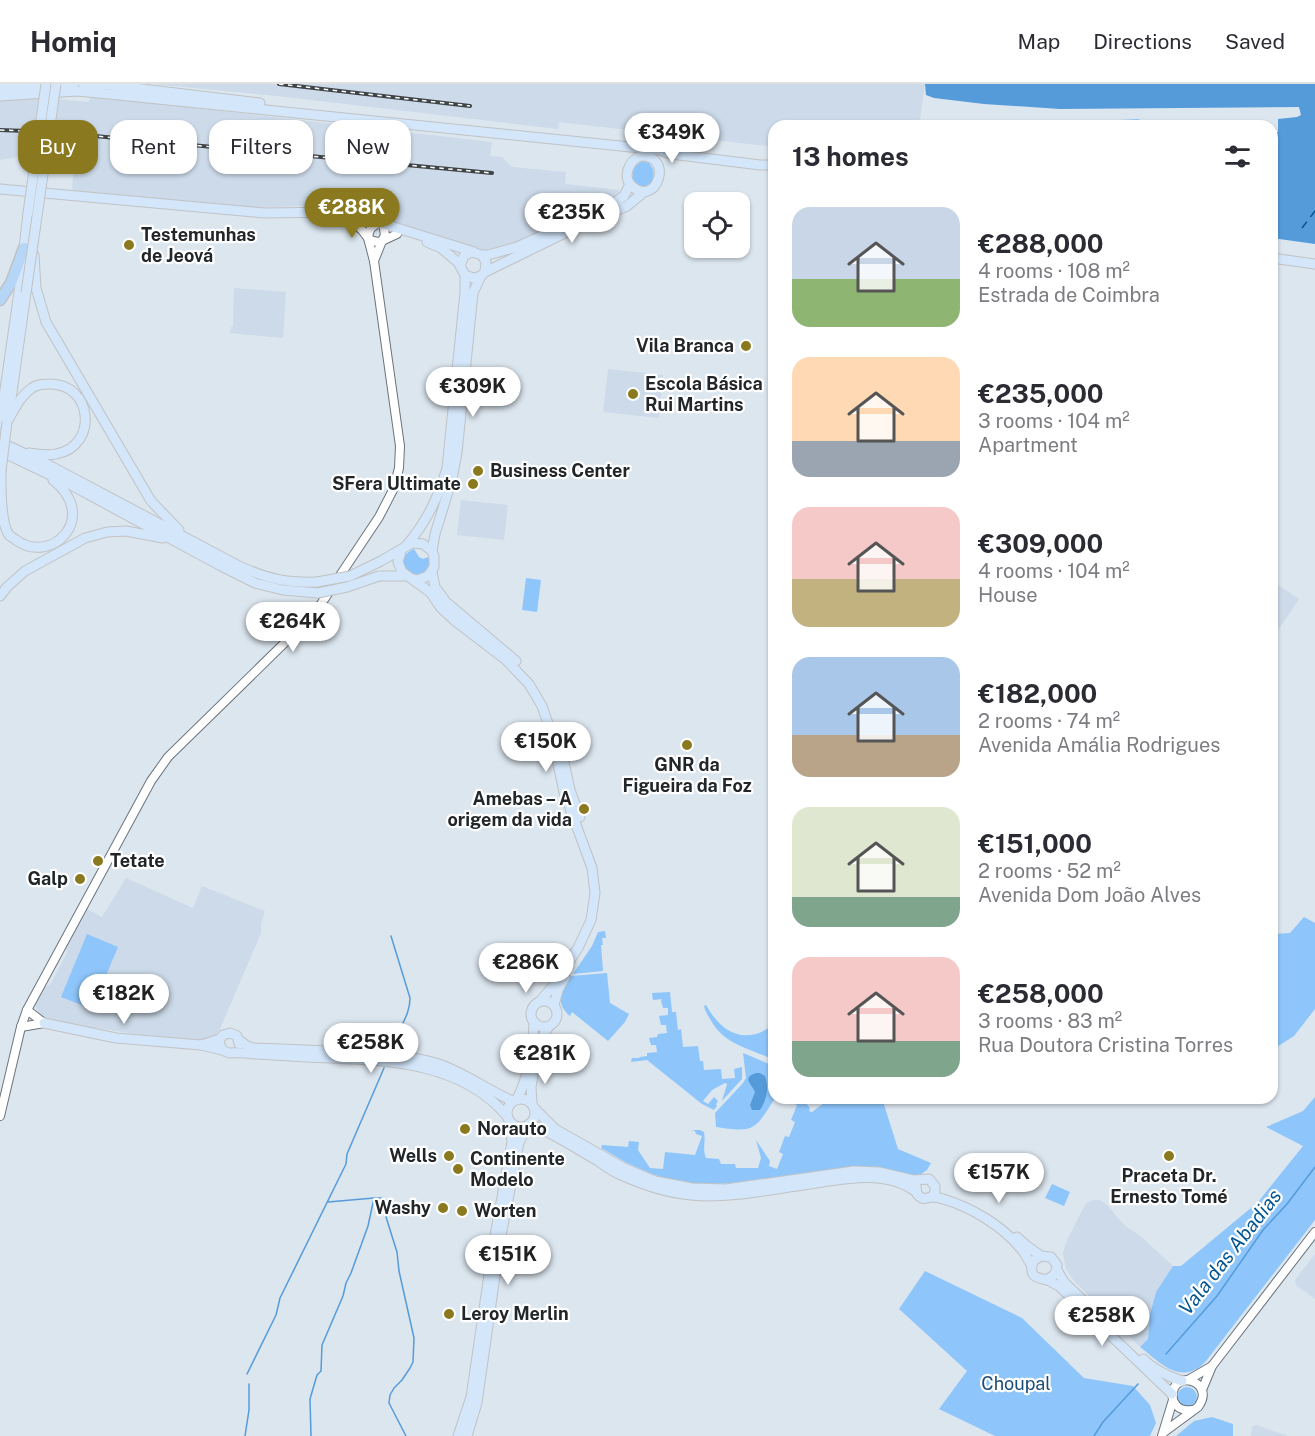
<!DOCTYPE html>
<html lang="en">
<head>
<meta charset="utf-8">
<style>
	:root { --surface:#fff; --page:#f7f7f7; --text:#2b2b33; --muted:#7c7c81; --line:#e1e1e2; --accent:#8a791e }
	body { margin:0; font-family:"Public Sans",sans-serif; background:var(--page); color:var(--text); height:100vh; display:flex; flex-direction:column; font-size:22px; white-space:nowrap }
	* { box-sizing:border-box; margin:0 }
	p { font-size:20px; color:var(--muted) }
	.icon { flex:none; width:33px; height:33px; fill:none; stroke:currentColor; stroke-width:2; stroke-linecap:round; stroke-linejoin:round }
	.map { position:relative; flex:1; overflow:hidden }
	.side { position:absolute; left:768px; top:36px; width:510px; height:984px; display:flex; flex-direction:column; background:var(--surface); border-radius:18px; box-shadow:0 2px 4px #0004 }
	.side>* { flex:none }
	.guide { position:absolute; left:18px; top:36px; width:570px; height:54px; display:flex; gap:12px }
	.tools { position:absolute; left:684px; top:108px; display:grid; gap:12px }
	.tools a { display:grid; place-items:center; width:66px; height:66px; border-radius:12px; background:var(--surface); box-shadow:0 2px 4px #0004; font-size:30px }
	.price { position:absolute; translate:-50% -51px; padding:0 14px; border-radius:21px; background:#fff; color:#222; font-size:20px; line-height:39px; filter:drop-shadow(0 2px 3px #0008) }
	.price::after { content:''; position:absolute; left:50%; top:36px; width:18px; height:14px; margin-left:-9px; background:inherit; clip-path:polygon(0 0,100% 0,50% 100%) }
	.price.selected { background:var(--accent); color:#fff }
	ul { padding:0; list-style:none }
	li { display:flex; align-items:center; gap:18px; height:150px; padding:0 24px }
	li span { display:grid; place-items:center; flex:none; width:168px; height:120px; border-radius:18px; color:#555 }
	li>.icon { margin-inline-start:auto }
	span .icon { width:72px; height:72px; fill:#fffc; stroke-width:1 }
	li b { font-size:26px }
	h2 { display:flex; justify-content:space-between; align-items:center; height:72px; padding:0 24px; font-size:26px }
	.chip { padding:0 21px; border-radius:18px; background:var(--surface); box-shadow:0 2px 4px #0004; font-size:21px; line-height:54px }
	.chip.selected { background:var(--accent); color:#fff }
	header { display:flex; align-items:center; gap:36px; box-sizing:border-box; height:84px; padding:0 30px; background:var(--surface); border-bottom:2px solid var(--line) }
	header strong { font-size:28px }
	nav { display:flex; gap:33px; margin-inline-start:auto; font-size:21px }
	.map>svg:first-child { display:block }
	.built { fill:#ccdae9 }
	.green { fill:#8ec6fb }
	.water { fill:#559bda }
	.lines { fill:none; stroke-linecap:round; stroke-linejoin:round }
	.stream { stroke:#559bda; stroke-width:1.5 }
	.ferry { stroke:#025691; stroke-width:1.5; stroke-dasharray:8 6; stroke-linecap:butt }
	.minor-casing { stroke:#6b747c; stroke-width:10 }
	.major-casing { stroke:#c1c2c3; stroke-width:11 }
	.highway-casing { stroke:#c1c2c3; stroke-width:13 }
	.minor { stroke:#fff; stroke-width:8 }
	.major { stroke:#d3e6fa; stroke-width:9 }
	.highway { stroke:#b5d6f7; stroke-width:10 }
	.rail-casing { stroke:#3f4447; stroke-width:4 }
	.rail { stroke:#fff; stroke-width:1.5; stroke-dasharray:4.5; stroke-linecap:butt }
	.major-bridge-casing { stroke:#c1c2c3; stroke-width:11; stroke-linecap:butt }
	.major-bridge { stroke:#d3e6fa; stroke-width:9 }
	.poi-dot { fill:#8a791e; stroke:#fff; stroke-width:2 }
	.labels { text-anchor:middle; stroke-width:4.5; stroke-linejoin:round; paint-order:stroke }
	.poi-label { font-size:18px; font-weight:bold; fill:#222629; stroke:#fff; text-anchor:start }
	.park-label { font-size:18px; fill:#1c4d78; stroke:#fff }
	.water-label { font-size:20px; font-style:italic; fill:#025691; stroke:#fff }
</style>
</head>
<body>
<header>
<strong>Homiq</strong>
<nav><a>Map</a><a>Directions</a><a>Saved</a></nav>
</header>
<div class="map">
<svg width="1315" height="1352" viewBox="0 0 1315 1352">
	<rect width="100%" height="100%" fill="#dce6ef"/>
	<g class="built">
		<polygon points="152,0 925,0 919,42 774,42 774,63 559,38 558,45 277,12"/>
		<polygon points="90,12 492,58 490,72 502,73 512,83 566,88 565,100 619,106 618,111 518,157 485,166 336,122 323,121 250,124 74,107 72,104 75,68 52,67 0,76 0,17 46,14 89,18"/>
		<polygon points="234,204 286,208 283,254 230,249 231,243 233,242"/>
		<polygon points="608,285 663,291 659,334 603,328"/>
		<polygon points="461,416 508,421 504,456 457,451"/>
		<polygon points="1272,497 1299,515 1272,555"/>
		<polygon points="126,794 193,824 202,802 265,827 261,840 261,849 220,945 214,953 204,956 144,951 88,943 44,934 39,930 35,921 44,902 50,901 67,869 66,862 87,825 102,833"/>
		<polygon points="1093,1116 1100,1116 1105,1119 1125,1142 1139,1151 1173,1182 1156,1208 1150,1230 1148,1255 1140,1263 1074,1197 1066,1185 1063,1169 1067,1156 1086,1119"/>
		<polygon points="1315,1170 1315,1215 1296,1201 1295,1196"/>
		<polygon points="1256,1341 1288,1352 1251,1352 1252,1343"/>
	</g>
	<g class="green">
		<polygon points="1138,35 1143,37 1145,42 1085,42 1085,38"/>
		<path d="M642 77 649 79C657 88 655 100 643 103L634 99 632 94 634 83Z"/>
		<path d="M414 465 419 473 423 475 428 473C430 478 430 482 426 486 413 502 390 474 414 465Z"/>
		<polygon points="526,494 541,496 537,528 522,526"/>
		<polygon points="1304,833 1315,839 1315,925 1294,952 1272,966 1272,850 1290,849"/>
		<polygon points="605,847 606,854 602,854 603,861 601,861 603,887 573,890 592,862 598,848"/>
		<polygon points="87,850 118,863 92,925 61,913"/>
		<path d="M607 889 610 919 629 930 625 938 608 957 572 928 570 932C554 918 561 907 571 892Z"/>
		<polygon points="670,908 672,928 676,928 678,946 681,945 683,963 698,962 700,977 703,977 704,986 721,985 722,995 735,994 734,985 742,983 742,995 722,1017 727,1000 725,999 712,1006 703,1017 708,1020 714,1013 718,1017 716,1020 717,1022 714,1026 702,1020 647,976 631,978 632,974 639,974 640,973 647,972 647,969 657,968 656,961 651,961 649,954 657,953 658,950 667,949 666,941 661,941 659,932 668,931 668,924 663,924 661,917 662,915 653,916 652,909"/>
		<path d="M706 921C717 940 732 956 756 950 763 948 768 944 774 941V976C749 964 724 961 710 935 707 930 705 927 704 922Z"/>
		<path d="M743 969 774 982V1014H775C755 1046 755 1049 716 1043L715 1029 743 999 746 994Z"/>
		<path d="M1315 1013V1136L1206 1277C1203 1280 1199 1284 1194 1286 1174 1296 1155 1274 1140 1263L1148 1255 1150 1230 1156 1208 1173 1182H1181L1258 1118 1303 1062 1266 1043 1303 1027Z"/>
		<path d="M825 1014H882L898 1065 931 1079 927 1086 918 1092 890 1086 860 1083 763 1096 709 1101 674 1097 652 1090 627 1079 601 1064 602 1061 628 1063 629 1057 639 1058 638 1066 650 1084 663 1085 665 1068 695 1071 702 1052 696 1050 695 1047 691 1046H700L704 1048C706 1059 702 1063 706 1074L719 1075 721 1080H735L736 1084H758L761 1074 756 1056 770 1077 769 1082 777 1085 783 1070 779 1068 785 1052 789 1053 795 1038 791 1036 797 1021 790 1018 797 1015 806 1019 810 1024 809 1027 812 1028 824 1019Z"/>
		<polygon points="1052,1100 1070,1108 1064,1122 1045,1114"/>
		<polygon points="925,1187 1022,1234 1084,1294 1133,1302 1150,1321 1156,1339 1150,1352 995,1352 939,1325 967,1287 899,1225"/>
		<circle cx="1187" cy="1313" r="10"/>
		<polygon points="1212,1333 1233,1340 1233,1352 1176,1352 1194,1337"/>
	</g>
	<g class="water">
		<polygon points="925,0 1315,0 1315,160 1272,154 1272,49 1278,48 1278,35 1297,33 1301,31 1299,23 1060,25 984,20 934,14 926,11"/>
		<path d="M756 989H760L765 992C769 1005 767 1015 760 1026H752L750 1021 755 1008C752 1000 741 994 756 989Z"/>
	</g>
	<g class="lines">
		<g class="stream">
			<path d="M391 852 410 914C410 933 398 943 394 961"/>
			<polyline points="374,1114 381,1114 389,1117 390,1123 386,1133 397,1168 399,1187 414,1254 413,1278 410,1284 402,1296 394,1304 390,1311 389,1319 406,1352"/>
			<polyline points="1166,1270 1217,1212 1263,1146 1287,1120 1315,1083"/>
			<polyline points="247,1290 276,1231 280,1214 346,1080 347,1070 384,984"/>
			<polyline points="245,1352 249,1326 249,1300"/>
			<polyline points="311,1352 310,1315 317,1291 321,1287 322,1261 343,1212 346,1199 351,1189 368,1142 374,1114 328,1118"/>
			<polyline points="1094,1352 1103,1338 1138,1300"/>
		</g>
		<polyline class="ferry" points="1302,144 1315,127"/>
		<g class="minor-casing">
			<g id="minor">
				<path d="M374 142C369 144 369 149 368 154 373 158 377 159 382 157L385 151 384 145"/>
				<polyline points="374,177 382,157 397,150"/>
				<polyline points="27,926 44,939"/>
				<polyline points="21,943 44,939"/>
				<polyline points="0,1032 21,943 27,926 151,697 168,673 308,536 321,520 379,433 394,404 399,384 400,362 374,177 368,154 362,146 341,129"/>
				<polyline points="1188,1296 1212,1282"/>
				<polyline points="1202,1306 1212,1282 1315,1148"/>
				<path d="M1173 1316C1177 1325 1183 1327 1192 1326"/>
				<path d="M1162 1352 1173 1316C1168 1283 1218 1296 1198 1323L1164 1348"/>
			</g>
		</g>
		<g class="major-casing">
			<g id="major">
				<polyline points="83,0 109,1 260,19"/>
				<polyline points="0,4 74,0"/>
				<polyline points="0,12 77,7 109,10 660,66 671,70 760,81 774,81"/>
				<path d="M641 72C674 71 657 123 633 103 621 94 629 76 641 72Z"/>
				<polyline points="0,105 264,129 339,128 362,133 474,168"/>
				<polyline points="427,158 441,164 460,180"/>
				<polyline points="34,171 36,204 46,238 151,417 179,446"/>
				<polyline points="482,171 488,171 517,163 617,117 624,112 630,100"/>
				<polyline points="1272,174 1315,180"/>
				<polyline points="481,192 473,194 465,191 460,182 464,172 471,168 482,171 486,178 485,188"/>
				<polyline points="9,329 26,209"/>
				<path d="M7 338C14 326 20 312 32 304 36 301 44 300 49 300 93 299 99 362 56 370 47 372 38 370 29 369"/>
				<polyline points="0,340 19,208 28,129"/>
				<path d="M0 358 43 378 241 483C269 495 286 499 317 498"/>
				<polyline points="0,367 71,401 221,482 255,499 283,506 318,509"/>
				<path d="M1 387C1 403 0 438 9 451 11 453 14 454 16 456 52 482 100 433 53 396"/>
				<path d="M406 462C426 439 439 412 447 384L465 208V191"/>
				<polyline points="401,467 398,478 402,488 430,508 441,524 455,537 506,576 529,600 542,622 551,648 564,708 592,784 595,809 591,836 578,864 553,902 540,917"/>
				<polyline points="381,477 412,459 423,460 432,467"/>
				<polyline points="432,488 435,503 446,518 516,577"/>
				<polyline points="379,492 406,492"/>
				<polyline points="413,495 418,496 428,492 434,483 434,472 432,467 435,450 452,395 457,369 473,209 481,192 485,188 573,145 627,122 644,108"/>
				<polyline points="0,512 7,503 25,487 85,454 107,448 126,447 163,454"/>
				<polyline points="561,665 570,706 580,733"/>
				<circle cx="544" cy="930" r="13"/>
				<polyline points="554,921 558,906 565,893"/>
				<polyline points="44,939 116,954 201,961 222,966"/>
				<path d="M220 955 219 958 222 966 229 969C238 968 247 969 256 970 273 971 290 972 307 973 376 976 458 974 507 1032"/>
				<path d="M239 956 247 962 254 964C284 965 313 966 342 968 375 969 407 970 439 980 465 989 487 1006 513 1017"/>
				<polyline points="201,961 220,955 223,951 230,949 237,952 239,960"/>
				<circle cx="521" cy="1029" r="14"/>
				<path d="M517 1015C529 992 533 964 534 938"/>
				<polyline points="532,1020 531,1003 539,959 549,942"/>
				<polyline points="535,1025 555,1045 624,1084 655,1097 692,1104 726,1105 854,1087 879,1088 913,1096 929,1095 935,1102 935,1108 932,1113"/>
				<path d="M529 1040C554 1049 575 1064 598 1077 605 1082 613 1088 621 1091 643 1101 667 1109 691 1111 729 1115 772 1105 810 1100 844 1095 886 1085 916 1108"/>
				<path d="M916 1102 917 1110C925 1118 925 1113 933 1113 937 1113 940 1114 943 1115 971 1123 1003 1142 1022 1166 1026 1170 1028 1177 1032 1182"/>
				<polyline points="1017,1153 1027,1162 1041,1172"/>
				<polyline points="1057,1186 1064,1198 1107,1240"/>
				<path d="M1047 1196 1055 1190 1057 1181 1051 1173 1041 1172 1033 1177C1028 1195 1038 1193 1050 1197 1053 1199 1056 1201 1059 1202L1172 1310"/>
				<path d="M1143 1275C1154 1286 1167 1292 1182 1297"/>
				<polyline points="458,1352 471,1313 494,1157 512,1058 509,1036"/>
				<polyline points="467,1352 477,1319 500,1157 519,1059 527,1042"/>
			</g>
		</g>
		<g class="highway-casing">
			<polyline id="highway" points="0,216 11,199 24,164"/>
		</g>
		<use href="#minor" class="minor"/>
		<use href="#major" class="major"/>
		<use href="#highway" class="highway"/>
		<g class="rail-casing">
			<g id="rail">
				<polyline points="279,0 470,22"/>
				<polyline points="0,46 52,48 492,89"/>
			</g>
		</g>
		<use href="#rail" class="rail"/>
		<g class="major-bridge-casing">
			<g id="major-bridge">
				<polyline points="28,129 46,0"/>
				<polyline points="26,209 56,0"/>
				<polyline points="1,387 7,338"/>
				<polyline points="317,498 350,492 381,477"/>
				<polyline points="318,509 347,503 379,492"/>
			</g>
		</g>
		<use href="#major-bridge" class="major-bridge"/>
	</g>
	<g class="poi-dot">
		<circle cx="129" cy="161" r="6"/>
		<circle cx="746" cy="262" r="6"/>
		<circle cx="633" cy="310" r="6"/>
		<circle cx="478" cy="387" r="6"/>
		<circle cx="473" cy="400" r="6"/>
		<circle cx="687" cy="661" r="6"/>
		<circle cx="584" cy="725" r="6"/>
		<circle cx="98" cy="777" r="6"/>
		<circle cx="80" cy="795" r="6"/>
		<circle cx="465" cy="1045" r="6"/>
		<circle cx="449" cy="1072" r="6"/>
		<circle cx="1169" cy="1072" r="6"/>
		<circle cx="458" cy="1085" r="6"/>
		<circle cx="443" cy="1124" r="6"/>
		<circle cx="462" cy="1127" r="6"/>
		<circle cx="449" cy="1230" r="6"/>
	</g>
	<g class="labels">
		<g class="poi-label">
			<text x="141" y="157">Testemunhas<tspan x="141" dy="21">de Jeová</tspan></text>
			<text x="734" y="268" text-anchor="end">Vila Branca</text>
			<text x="645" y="306">Escola Básica<tspan x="645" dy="21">Rui Martins</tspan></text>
			<text x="490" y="393">Business Center</text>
			<text x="461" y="406" text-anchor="end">SFera Ultimate</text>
			<text x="687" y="687" text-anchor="middle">GNR da<tspan x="687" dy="21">Figueira da Foz</tspan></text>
			<text x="572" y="721" text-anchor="end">Amebas – A<tspan x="572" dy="21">origem da vida</tspan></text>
			<text x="110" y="783">Tetate</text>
			<text x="68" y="801" text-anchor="end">Galp</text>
			<text x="477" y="1051">Norauto</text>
			<text x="437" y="1078" text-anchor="end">Wells</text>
			<text x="470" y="1081">Continente<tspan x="470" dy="21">Modelo</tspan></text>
			<text x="1169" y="1098" text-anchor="middle">Praceta Dr.<tspan x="1169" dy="21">Ernesto Tomé</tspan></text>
			<text x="431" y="1130" text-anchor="end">Washy</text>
			<text x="474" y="1133">Worten</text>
			<text x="461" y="1236">Leroy Merlin</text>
		</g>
		<g class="park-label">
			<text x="1016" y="1306">Choupal</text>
		</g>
		<g class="water-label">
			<text transform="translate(1230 1168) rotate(-52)" y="7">Vala das Abadias</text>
		</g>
	</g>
</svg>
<div class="tools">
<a><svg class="icon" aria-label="locate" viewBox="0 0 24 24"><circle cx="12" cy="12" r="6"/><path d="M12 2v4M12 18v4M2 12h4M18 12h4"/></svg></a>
</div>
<b class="price" style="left:672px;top:80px">€349K</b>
<b class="price selected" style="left:352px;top:155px">€288K</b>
<b class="price" style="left:572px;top:160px">€235K</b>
<b class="price" style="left:473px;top:334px">€309K</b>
<b class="price" style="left:293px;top:569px">€264K</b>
<b class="price" style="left:546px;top:689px">€150K</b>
<b class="price" style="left:526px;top:910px">€286K</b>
<b class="price" style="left:124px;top:941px">€182K</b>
<b class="price" style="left:371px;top:990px">€258K</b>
<b class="price" style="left:545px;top:1001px">€281K</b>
<b class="price" style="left:999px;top:1120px">€157K</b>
<b class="price" style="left:508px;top:1202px">€151K</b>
<b class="price" style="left:1102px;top:1263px">€258K</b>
<div class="guide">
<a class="chip selected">Buy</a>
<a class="chip">Rent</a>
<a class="chip">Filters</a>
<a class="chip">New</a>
</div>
<section class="side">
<h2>13 homes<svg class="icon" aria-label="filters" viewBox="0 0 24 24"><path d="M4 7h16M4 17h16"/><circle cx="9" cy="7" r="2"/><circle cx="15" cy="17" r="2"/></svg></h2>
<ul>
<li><span style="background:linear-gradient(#c9d6e8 60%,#8fb573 0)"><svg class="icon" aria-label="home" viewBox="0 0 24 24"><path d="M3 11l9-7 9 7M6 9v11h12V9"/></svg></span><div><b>€288,000</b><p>4 rooms · 108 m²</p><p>Estrada de Coimbra</p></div></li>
<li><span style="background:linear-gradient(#ffd9b3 70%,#9aa5b1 0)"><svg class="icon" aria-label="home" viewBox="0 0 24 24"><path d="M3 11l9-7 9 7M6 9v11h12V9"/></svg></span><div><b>€235,000</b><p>3 rooms · 104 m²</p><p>Apartment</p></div></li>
<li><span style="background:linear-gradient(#f6c9c9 60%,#c2b280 0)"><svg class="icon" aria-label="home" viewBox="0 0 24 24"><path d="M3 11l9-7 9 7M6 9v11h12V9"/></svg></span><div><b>€309,000</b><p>4 rooms · 104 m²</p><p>House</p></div></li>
<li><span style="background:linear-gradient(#a9c7e8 65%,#b9a48a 0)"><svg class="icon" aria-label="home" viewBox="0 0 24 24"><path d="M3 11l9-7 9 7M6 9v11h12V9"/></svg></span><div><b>€182,000</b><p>2 rooms · 74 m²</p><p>Avenida Amália Rodrigues</p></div></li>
<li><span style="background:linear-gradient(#dfe7d0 75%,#7fa58c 0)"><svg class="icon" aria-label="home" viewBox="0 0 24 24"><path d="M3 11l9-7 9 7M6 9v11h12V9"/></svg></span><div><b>€151,000</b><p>2 rooms · 52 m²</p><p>Avenida Dom João Alves</p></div></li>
<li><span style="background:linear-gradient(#f6c9c9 70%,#7fa58c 0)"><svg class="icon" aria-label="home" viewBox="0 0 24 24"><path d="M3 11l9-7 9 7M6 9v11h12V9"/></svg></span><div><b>€258,000</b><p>3 rooms · 83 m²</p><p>Rua Doutora Cristina Torres</p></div></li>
</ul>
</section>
</div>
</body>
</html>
